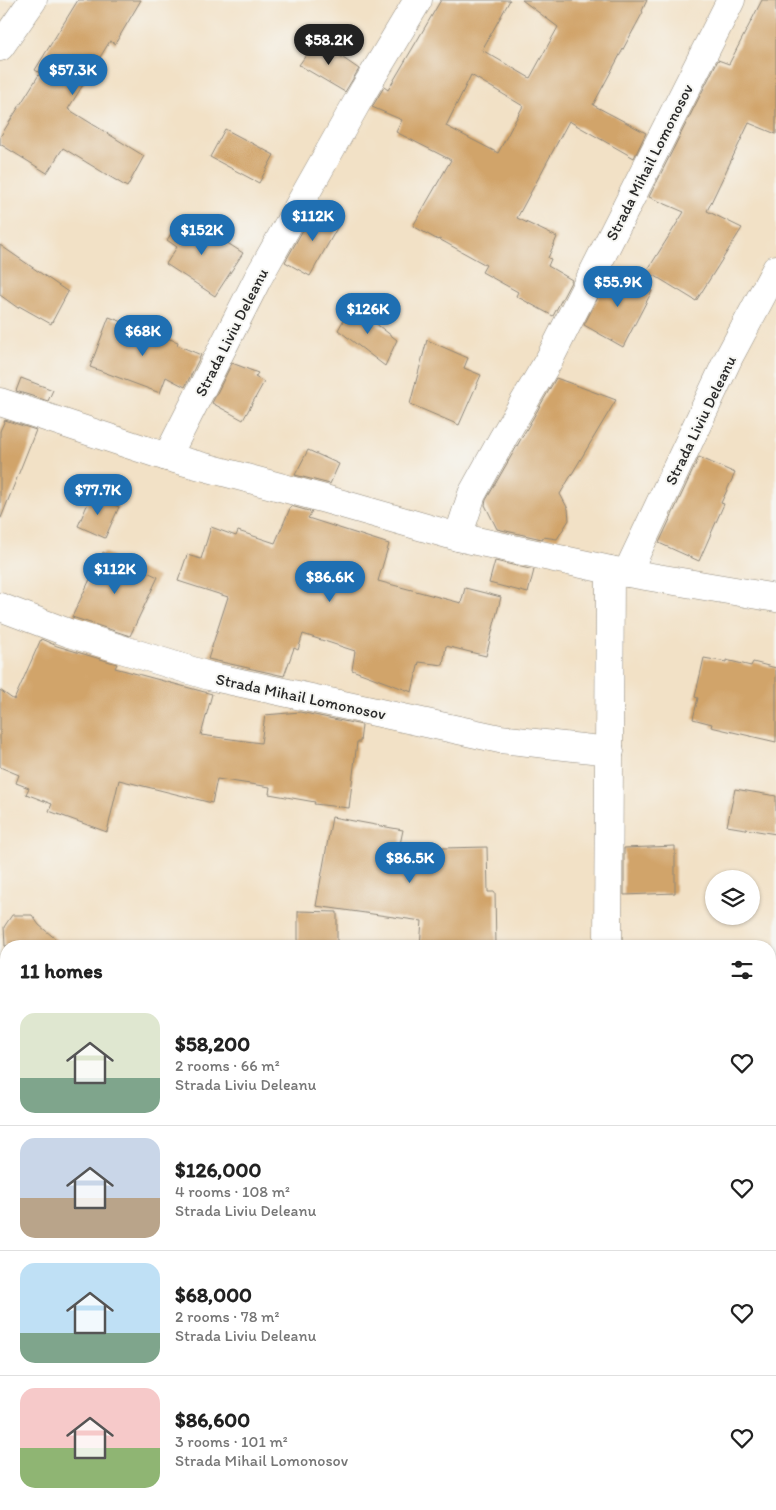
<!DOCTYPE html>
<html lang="en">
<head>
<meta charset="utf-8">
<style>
	:root { --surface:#fff; --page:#f6f6f6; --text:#222; --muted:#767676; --line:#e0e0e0; --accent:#1f6fb2 }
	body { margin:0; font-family:Itim,sans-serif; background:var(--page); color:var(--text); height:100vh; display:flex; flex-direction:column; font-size:19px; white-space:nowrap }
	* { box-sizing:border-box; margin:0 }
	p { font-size:16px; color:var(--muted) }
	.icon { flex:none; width:28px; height:28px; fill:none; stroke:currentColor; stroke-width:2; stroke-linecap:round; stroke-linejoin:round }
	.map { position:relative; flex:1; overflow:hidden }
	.side { position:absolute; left:0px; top:940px; width:776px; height:570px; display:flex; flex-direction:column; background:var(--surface); border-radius:20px 20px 0 0; box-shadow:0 1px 4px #0004 }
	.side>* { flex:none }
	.buttons { position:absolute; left:705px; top:870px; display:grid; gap:10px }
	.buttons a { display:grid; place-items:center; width:55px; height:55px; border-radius:50%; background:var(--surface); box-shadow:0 1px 4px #0004; font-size:25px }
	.price { position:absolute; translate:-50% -42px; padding:0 11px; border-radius:18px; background:var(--accent); color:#fff; font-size:16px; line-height:32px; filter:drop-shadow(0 1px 2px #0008) }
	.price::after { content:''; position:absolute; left:50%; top:30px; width:15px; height:11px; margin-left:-8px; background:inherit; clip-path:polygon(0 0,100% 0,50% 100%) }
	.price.selected { background:#222; color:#fff }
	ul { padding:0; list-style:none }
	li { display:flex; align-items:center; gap:15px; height:125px; padding:0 20px }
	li+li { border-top:1px solid var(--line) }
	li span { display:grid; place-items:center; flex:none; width:140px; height:100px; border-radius:15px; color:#555 }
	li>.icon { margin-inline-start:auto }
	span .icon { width:60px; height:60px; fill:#fffc; stroke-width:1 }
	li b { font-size:21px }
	h2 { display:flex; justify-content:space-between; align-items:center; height:60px; padding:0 20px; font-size:21px }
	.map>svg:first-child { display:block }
	.building { fill:#d1a46a; fill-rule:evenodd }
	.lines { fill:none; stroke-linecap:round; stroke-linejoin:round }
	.street-casing { stroke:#8e8678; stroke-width:29 }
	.secondary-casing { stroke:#8e8678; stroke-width:29 }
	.street { stroke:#fff; stroke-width:28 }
	.secondary { stroke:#fff; stroke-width:28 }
	.labels { text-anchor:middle; stroke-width:4; stroke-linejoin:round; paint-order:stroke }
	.street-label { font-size:16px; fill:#2b2b2b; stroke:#f6f6f2 }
</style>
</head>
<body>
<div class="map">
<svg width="776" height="1510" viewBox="0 0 776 1510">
	<rect width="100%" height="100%" fill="#f6f6f2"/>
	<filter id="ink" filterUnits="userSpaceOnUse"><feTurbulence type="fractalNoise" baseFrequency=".02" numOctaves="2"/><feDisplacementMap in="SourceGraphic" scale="10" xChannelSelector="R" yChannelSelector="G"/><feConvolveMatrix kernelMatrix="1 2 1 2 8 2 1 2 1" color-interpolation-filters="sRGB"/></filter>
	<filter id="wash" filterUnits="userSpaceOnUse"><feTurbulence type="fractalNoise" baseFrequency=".0096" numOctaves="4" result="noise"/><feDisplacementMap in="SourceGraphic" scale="20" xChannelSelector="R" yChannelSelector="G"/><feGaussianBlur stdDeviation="1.12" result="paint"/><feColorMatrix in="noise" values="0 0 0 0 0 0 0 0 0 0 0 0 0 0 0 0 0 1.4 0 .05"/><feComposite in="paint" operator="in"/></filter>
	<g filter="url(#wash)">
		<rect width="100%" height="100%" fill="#f2e1c6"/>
		<g id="blocks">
			<g class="building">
				<polygon points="78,0 141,0 115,44 110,41 68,109 144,156 127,187 63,148 47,173 0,144 0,137 40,73 35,70"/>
				<path d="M441 0H510L482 50 530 78 558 27 522 0H647L642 11 643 12 593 105 646 133 634 158 569 121 517 218 557 237 548 258 551 259 548 266 572 280 553 316 516 296 518 292 482 272 486 265 439 239 438 240 413 226 451 160 396 132 402 120 372 107 384 87 388 90ZM471 75 523 106 498 153 446 126Z"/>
				<polygon points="762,0 776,0 776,134 749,123 707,211 742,228 696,301 647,271 684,212 649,197 718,60 729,64"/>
				<polygon points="317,40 359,69 345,92 299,65"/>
				<polygon points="225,129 274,155 259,183 210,157"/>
				<polygon points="316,207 341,221 310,276 285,262"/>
				<polygon points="184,215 243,253 215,296 166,264 177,247 167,240"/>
				<polygon points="0,245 68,292 51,324 19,306 18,308 0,295"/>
				<polygon points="612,270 652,291 623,347 584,325"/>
				<polygon points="352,305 397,340 385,366 338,330"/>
				<polygon points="109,317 178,342 177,345 201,355 185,387 166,377 160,393 90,367"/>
				<polygon points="427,340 468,358 464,368 481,375 459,425 410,404"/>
				<polygon points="232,363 258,373 255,377 264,382 243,420 212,403"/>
				<polygon points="21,378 53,390 48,401 16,391"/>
				<polygon points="556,378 616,400 560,494 568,509 569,520 557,539 543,537 542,539 497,529 485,505 486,500"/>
				<polygon points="5,420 36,430 1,518 0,518 0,431"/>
				<polygon points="308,450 339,464 330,484 295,475"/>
				<polygon points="699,457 735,473 721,503 724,504 699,561 659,543"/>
				<polygon points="92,494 119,507 105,538 78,526"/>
				<polygon points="291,506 312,512 308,518 389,544 378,581 461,603 465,588 501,597 486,656 446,646 443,665 419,662 412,692 352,670 355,651 303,634 298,650 294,648 284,676 208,659 228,597 178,581 187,555 201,559 211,527 236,536 238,531 275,543"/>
				<polygon points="103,552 158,577 130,636 72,617"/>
				<polygon points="495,561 534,570 528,593 489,583"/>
				<polygon points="41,639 57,646 117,664 115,668 212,694 201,735 261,743 265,715 300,712 362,725 360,742 357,742 349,808 314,804 315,802 269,794 270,787 217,779 212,803 119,780 107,832 49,811 52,804 26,794 29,788 16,783 19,775 0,767 0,690 14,700"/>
				<polygon points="704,658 726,662 726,660 751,666 753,662 776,668 776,742 711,727 712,724 693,719 698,698 695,697"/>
				<polygon points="735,789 776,796 776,834 727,826"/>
				<polygon points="332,817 403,830 399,849 487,847 488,892 495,892 496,946 420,946 422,921 316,906"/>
				<polygon points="675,846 675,893 624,895 624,848"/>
				<polygon points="298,911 337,912 337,946 298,946"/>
				<polygon points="12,915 32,915 39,925 64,946 5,946 4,927"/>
			</g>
		</g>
	</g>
	<g filter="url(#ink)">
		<use href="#blocks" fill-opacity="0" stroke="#8e8678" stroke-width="1"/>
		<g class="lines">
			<g class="street-casing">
				<g id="street">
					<polyline points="0,47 33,0"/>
					<polyline points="0,402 167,457 325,499 458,537 610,570 776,598"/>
					<polyline points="167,457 258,278 364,90 418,0"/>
					<polyline points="458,537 472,494 503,438 550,358 731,0"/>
					<polyline points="627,573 729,357 776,269"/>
					<polyline points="0,607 69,633 209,676 500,739 610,751"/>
					<polyline points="608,946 610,570"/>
					<polyline points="770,1065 776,1063"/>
					<polyline points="770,1366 776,1354"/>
					<polyline points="208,1510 216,1504"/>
					<polyline points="659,1510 664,1504"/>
				</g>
			</g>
			<g class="secondary-casing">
				<g id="secondary">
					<polyline points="0,1172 6,1171"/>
					<polyline points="770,1197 776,1198"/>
				</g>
			</g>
			<use href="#street" class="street"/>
			<use href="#secondary" class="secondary"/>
		</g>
	</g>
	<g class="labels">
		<g class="street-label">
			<text transform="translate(649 162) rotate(-63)" y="6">Strada Mihail Lomonosov</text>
			<text transform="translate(231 332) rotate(-63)" y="6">Strada Liviu Deleanu</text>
			<text transform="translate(700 420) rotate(-64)" y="6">Strada Liviu Deleanu</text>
			<text transform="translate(301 696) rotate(12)" y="6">Strada Mihail Lomonosov</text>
		</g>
	</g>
</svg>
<div class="buttons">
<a><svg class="icon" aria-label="layers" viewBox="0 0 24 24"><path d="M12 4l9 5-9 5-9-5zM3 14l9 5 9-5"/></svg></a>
</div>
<b class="price selected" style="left:329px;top:66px">$58.2K</b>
<b class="price" style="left:73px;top:96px">$57.3K</b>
<b class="price" style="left:313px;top:242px">$112K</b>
<b class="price" style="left:202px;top:256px">$152K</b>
<b class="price" style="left:618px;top:308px">$55.9K</b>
<b class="price" style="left:368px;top:335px">$126K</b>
<b class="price" style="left:143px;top:357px">$68K</b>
<b class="price" style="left:98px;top:516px">$77.7K</b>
<b class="price" style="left:115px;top:595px">$112K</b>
<b class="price" style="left:330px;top:603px">$86.6K</b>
<b class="price" style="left:410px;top:884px">$86.5K</b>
<section class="side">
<h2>11 homes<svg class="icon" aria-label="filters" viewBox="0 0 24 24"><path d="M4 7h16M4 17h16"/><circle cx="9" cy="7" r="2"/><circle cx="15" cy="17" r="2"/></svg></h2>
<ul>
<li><span style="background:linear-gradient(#dfe7d0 65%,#7fa58c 0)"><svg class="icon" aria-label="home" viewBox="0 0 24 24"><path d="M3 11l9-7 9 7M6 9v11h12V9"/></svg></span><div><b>$58,200</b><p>2 rooms · 66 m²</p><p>Strada Liviu Deleanu</p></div><svg class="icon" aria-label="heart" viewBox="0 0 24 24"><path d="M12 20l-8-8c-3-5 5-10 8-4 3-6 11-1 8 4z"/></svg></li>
<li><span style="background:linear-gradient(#c9d6e8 60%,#b9a48a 0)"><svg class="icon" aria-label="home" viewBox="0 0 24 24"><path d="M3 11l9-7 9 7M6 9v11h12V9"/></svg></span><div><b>$126,000</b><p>4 rooms · 108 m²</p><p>Strada Liviu Deleanu</p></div><svg class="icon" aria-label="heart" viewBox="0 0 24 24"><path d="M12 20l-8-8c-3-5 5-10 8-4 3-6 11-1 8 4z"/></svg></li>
<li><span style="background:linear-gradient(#bfe0f5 70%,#7fa58c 0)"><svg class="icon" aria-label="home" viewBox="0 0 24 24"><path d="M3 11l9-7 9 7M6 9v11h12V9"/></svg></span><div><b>$68,000</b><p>2 rooms · 78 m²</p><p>Strada Liviu Deleanu</p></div><svg class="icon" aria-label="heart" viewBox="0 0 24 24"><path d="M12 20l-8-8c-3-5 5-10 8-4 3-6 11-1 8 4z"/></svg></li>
<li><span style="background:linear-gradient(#f6c9c9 60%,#8fb573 0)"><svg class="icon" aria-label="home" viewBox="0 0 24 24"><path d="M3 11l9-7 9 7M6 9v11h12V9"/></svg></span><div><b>$86,600</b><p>3 rooms · 101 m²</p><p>Strada Mihail Lomonosov</p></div><svg class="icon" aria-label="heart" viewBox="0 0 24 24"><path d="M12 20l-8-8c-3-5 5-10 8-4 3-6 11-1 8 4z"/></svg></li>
</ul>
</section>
</div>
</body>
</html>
